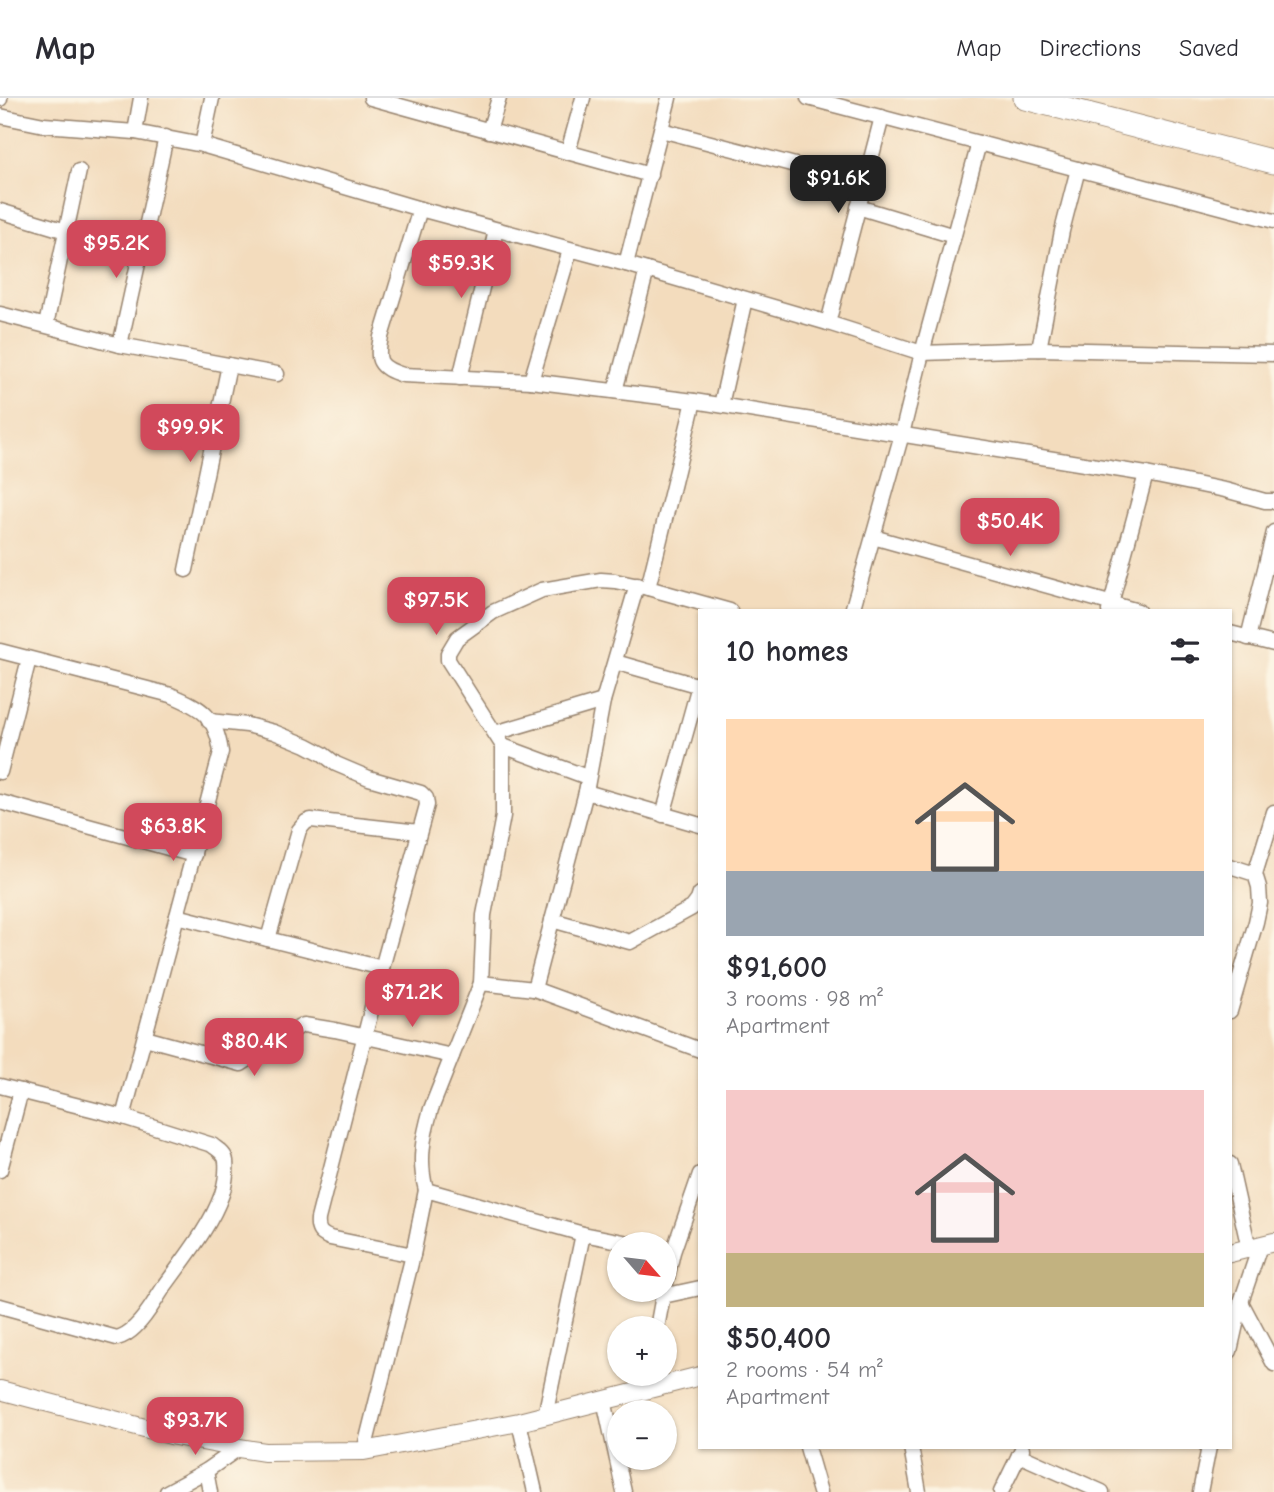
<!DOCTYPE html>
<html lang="en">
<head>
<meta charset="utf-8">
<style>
	:root { --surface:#fff; --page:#f2f2f3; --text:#2b2b33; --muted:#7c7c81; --line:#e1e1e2; --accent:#d1495b }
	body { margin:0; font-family:"Comic Neue",sans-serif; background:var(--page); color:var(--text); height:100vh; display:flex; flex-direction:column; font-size:26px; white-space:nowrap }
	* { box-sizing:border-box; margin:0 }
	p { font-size:23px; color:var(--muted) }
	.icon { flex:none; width:38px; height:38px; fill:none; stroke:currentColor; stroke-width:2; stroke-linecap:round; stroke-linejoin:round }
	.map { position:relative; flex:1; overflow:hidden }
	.drawer { position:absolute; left:698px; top:511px; width:534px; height:840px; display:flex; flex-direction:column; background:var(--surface); border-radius:0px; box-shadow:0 2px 5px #0004 }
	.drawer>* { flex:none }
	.needle { width:46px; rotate:118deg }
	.buttons { position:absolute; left:607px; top:1134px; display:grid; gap:14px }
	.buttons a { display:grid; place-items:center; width:70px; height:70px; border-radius:50%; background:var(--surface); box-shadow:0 2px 5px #0004; font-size:35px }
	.price { position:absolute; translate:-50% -60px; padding:0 16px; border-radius:14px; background:var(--accent); color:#fff; font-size:23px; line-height:46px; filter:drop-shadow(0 2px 4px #0008) }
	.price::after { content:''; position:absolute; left:50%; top:42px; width:21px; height:16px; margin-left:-10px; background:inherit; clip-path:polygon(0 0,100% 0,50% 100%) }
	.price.selected { background:#222; color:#fff }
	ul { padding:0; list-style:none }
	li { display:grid; align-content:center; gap:14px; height:371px; padding:0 28px }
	li span { display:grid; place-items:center; height:217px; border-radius:0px; color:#555 }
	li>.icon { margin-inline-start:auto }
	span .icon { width:126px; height:126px; fill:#fffc; stroke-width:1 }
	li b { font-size:30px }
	h2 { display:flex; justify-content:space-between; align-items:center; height:84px; padding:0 28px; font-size:30px }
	header { display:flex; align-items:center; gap:42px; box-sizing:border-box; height:98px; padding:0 35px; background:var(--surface); border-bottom:2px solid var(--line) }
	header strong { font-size:33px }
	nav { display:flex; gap:38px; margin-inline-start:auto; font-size:24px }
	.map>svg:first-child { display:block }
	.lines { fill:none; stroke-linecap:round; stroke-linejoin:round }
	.minor-casing { stroke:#97836e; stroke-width:17 }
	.tertiary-casing { stroke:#97836e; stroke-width:20 }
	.trunk-casing { stroke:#97836e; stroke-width:25 }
	.minor { stroke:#fff; stroke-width:14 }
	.tertiary { stroke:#fff; stroke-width:18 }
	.trunk { stroke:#fff; stroke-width:23 }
</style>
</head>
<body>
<header>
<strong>Map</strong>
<nav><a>Map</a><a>Directions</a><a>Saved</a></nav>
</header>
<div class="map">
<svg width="1274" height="1394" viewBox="0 0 1274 1394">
	<rect width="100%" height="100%" fill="#fcf5e5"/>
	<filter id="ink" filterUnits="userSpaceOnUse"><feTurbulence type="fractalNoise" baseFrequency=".0143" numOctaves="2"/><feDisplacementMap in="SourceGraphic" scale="14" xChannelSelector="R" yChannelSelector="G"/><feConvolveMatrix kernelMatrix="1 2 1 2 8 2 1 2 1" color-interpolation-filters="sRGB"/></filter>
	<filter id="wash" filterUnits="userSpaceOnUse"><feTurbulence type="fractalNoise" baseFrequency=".00686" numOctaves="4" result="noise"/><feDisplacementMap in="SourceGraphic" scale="28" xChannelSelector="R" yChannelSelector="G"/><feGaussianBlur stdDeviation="1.57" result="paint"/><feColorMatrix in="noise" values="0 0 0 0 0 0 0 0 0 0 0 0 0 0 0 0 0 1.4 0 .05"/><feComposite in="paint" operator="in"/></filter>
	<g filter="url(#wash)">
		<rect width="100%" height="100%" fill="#f3dcbd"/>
	</g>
	<g filter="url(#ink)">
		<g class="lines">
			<g class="minor-casing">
				<g id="minor">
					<polyline points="371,0 650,77"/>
					<polyline points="808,0 1274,123"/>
					<polyline points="0,1 0,0"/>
					<polyline points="0,18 44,27 135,34 202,47 420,111 626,166 828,225 922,255 1039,251 1274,256"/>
					<polyline points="661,32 864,85"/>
					<polyline points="489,33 499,0"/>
					<polyline points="135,34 141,0"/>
					<polyline points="202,47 212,0"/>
					<polyline points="568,54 583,0"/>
					<polyline points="858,109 954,138"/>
					<path d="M420 111 381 239C376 263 378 269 403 277L531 283 694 303 1146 376 1225 392 1265 403H1274"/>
					<polyline points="0,113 66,133"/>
					<polyline points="626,166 669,0"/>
					<polyline points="0,216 120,247 166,39"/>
					<polyline points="828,225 882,19"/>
					<polyline points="46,227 79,73"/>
					<polyline points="120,247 277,276"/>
					<polyline points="1039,251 1062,133 1078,71"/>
					<polyline points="460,280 496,132"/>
					<polyline points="531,283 570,152"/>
					<polyline points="615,293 647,172"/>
					<polyline points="694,303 648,490 730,513"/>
					<polyline points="721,307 745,201"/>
					<polyline points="873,439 1138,513"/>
					<polyline points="186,472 229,267"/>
					<polyline points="637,487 603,603 586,694 534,891 700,952"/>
					<polyline points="852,513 902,336 922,255 979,45"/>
					<polyline points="1109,513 1146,376"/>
					<polyline points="1230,535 1274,546"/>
					<polyline points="1248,540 1274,434"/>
					<path d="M0 553 171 597C202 610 216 618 221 654L123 1019 0 988"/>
					<polyline points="615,564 700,588"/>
					<path d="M209 623 247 627 274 634 306 647 323 656 336 666 369 680 421 695 426 700 427 707 382 870 318 1121C317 1132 320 1136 330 1140L413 1157"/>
					<polyline points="495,635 603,603"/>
					<polyline points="0,674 29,561"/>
					<polyline points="587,679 503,648 448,562 448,555 457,540 493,514 542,492 601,482 615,483 648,490"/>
					<polyline points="586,694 700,727"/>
					<polyline points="0,704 194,757"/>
					<polyline points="663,717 700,584"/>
					<polyline points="1230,768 1255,776 1259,789 1260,805 1256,824 1230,913"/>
					<polyline points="1255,776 1274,714"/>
					<polyline points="177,818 382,870"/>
					<polyline points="552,822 630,844 692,810 698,802 700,796"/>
					<polyline points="268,841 299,732 306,724 311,722 419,734"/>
					<polyline points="481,885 484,817 503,718 503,648"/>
					<polyline points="145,940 241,966 300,928 304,927 335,932 452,958"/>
					<polyline points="1230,1066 1249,1151"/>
					<polyline points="0,1072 21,993"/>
					<path d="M426 1092C418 1063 423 1039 431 1011L481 885 534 891"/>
					<polyline points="665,1189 673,1154 700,1076"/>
					<polyline points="663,1198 700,1190"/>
					<polyline points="1241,1204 1274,1266"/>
					<path d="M0 1208 117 1240C124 1238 130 1234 135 1229 147 1218 155 1202 164 1189 184 1161 211 1128 222 1096 225 1086 227 1073 226 1063 225 1055 218 1052 212 1047L123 1019"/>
					<polyline points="657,1230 664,1192"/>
					<polyline points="1230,1253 1241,1204 1260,1148"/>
					<polyline points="604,1302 624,1394"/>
					<polyline points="545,1318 583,1136"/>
					<polyline points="519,1324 535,1394"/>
					<polyline points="807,1349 820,1394"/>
					<polyline points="911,1349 919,1394"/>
					<polyline points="364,1353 413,1157 426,1092 583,1136 634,1146"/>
					<polyline points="1019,1357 1102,1394"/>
					<polyline points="206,1373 210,1394"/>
					<polyline points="167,1394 206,1373 239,1350"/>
					<polyline points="1001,1394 1022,1351"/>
					<polyline points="1200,1394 1209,1349"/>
				</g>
			</g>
			<g class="tertiary-casing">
				<g id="tertiary">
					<polyline points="1230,1155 1274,1144"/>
					<polyline points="0,1292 175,1338 239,1350 265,1354 364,1353 519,1324 700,1278"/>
				</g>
			</g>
			<g class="trunk-casing">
				<polyline id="trunk" points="1025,0 1274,64"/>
			</g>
			<use href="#minor" class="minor"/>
			<use href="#tertiary" class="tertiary"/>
			<use href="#trunk" class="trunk"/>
		</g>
	</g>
</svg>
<div class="buttons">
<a><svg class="needle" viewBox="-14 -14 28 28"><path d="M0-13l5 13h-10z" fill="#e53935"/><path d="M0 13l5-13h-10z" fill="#7c7c81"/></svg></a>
<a>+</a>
<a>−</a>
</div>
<b class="price selected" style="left:838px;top:117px">$91.6K</b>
<b class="price" style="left:116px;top:182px">$95.2K</b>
<b class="price" style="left:461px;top:202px">$59.3K</b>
<b class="price" style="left:190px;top:366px">$99.9K</b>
<b class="price" style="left:1010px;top:460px">$50.4K</b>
<b class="price" style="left:436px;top:539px">$97.5K</b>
<b class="price" style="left:173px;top:765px">$63.8K</b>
<b class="price" style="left:412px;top:931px">$71.2K</b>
<b class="price" style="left:254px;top:980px">$80.4K</b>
<b class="price" style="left:195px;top:1359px">$93.7K</b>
<section class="drawer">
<h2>10 homes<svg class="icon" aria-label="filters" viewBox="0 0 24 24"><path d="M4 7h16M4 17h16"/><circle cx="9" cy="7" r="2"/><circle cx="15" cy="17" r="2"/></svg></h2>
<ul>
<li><span style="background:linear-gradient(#ffd9b3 70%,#9aa5b1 0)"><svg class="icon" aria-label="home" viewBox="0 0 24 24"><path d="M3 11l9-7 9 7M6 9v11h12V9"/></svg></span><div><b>$91,600</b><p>3 rooms · 98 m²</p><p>Apartment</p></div></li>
<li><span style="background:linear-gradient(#f6c9c9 75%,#c2b280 0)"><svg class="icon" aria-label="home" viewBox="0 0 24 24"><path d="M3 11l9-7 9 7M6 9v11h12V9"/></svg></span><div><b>$50,400</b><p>2 rooms · 54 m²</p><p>Apartment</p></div></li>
</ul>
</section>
</div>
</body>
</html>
